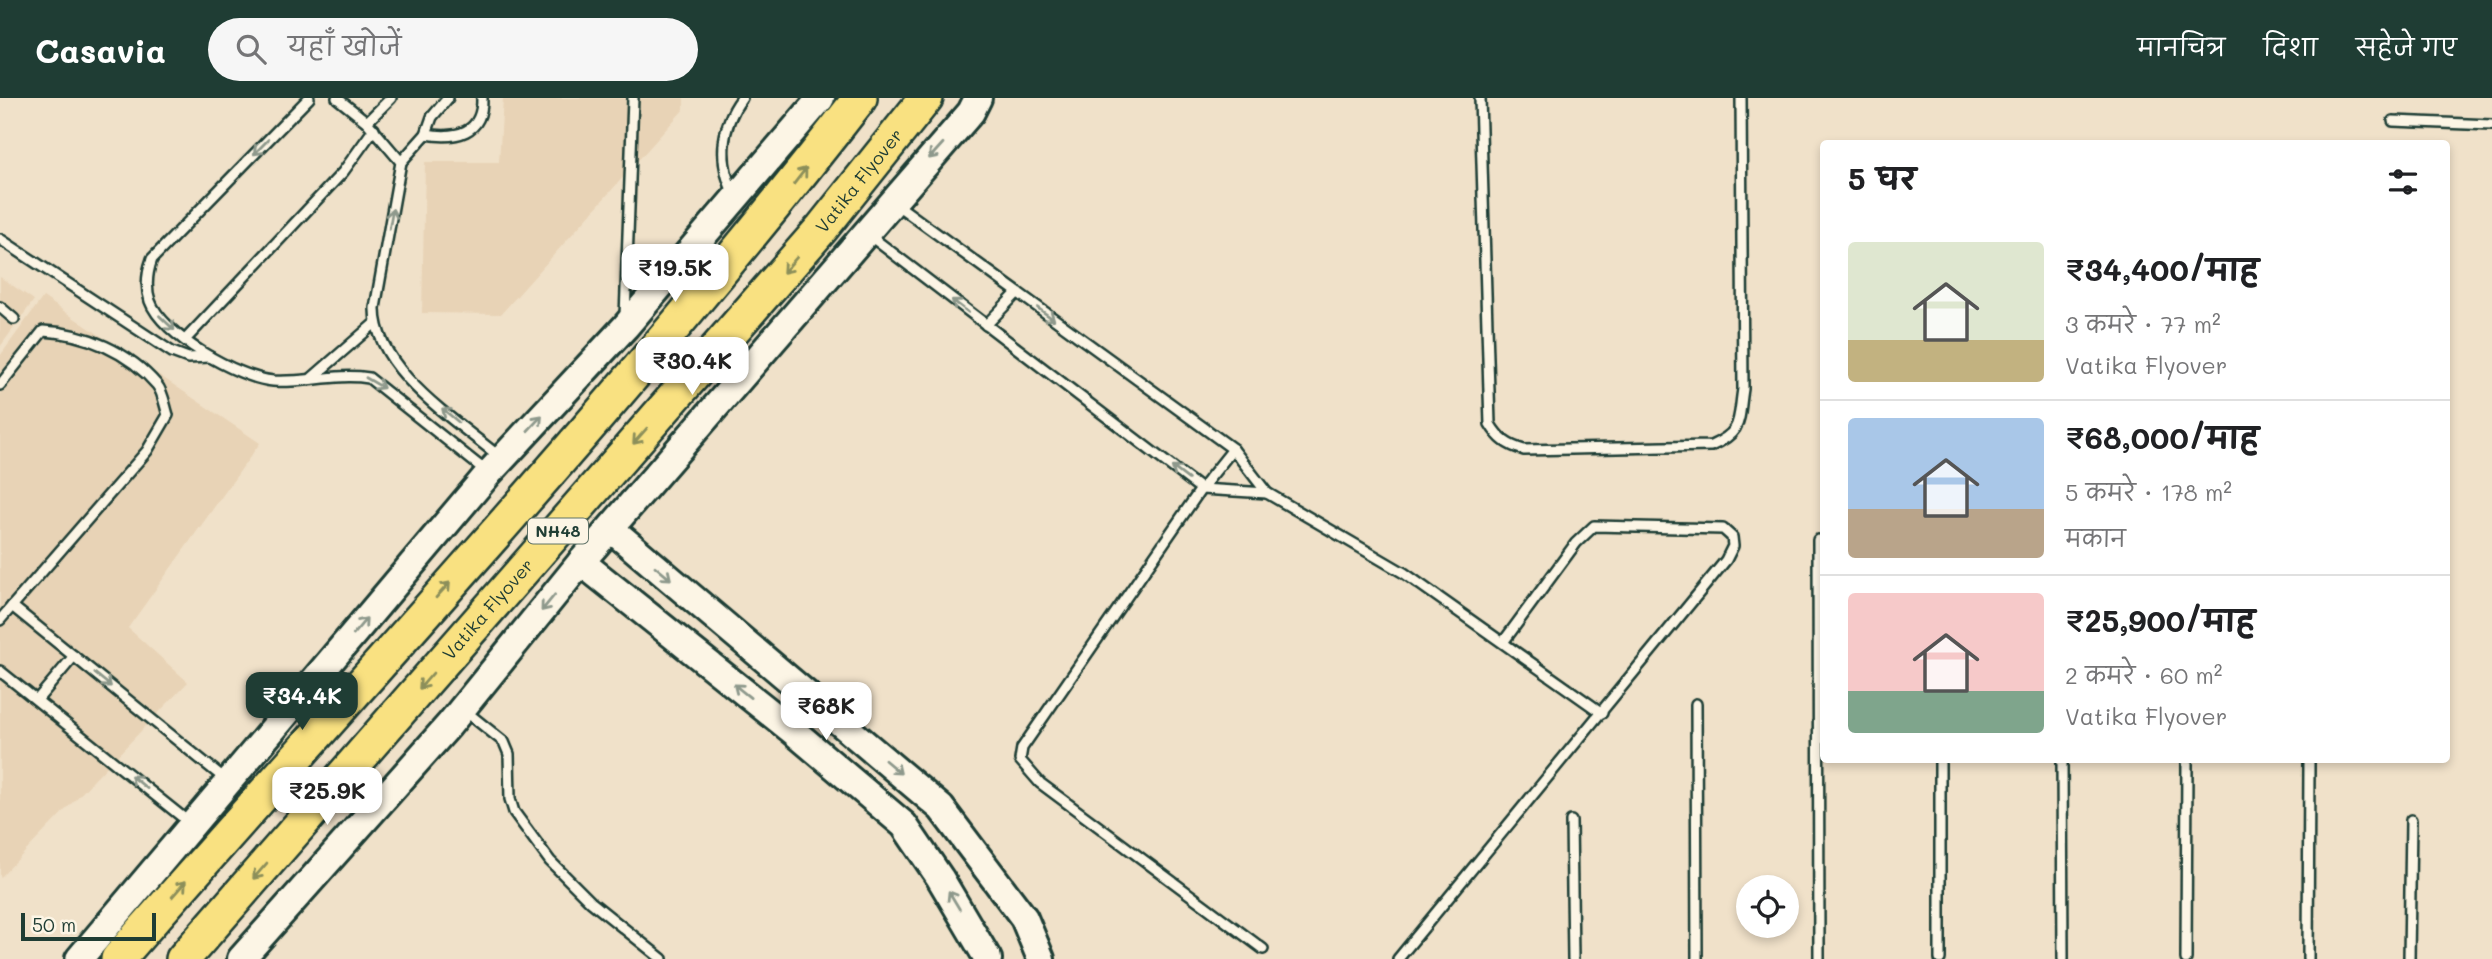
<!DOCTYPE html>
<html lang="hi">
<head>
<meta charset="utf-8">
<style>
	:root { --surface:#fff; --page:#f6f6f6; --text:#202124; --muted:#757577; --line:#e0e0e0; --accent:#1f3d34 }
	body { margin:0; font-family:Mali,"Playpen Sans Deva",sans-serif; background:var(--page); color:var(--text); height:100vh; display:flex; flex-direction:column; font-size:26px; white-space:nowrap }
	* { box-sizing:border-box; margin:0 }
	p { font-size:23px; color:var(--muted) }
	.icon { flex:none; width:38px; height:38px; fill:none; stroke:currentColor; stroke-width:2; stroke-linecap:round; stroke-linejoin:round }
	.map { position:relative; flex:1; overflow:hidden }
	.panel { position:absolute; left:1820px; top:42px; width:630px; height:623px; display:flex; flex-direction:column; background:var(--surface); border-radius:7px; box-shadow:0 4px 10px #0003 }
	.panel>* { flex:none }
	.buttons { position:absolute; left:1736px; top:777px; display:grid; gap:14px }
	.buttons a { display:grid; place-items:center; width:63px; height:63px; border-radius:50%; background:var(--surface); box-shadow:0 4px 10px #0003; font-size:35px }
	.scale { position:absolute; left:21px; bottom:18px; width:135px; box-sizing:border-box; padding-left:7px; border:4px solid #1f3d34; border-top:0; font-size:19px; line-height:24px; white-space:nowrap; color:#1f3d34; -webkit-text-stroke:5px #fcf5e5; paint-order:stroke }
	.price { position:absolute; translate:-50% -60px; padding:0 16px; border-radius:14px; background:#fff; color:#222; font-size:23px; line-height:46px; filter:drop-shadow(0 2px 4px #0008) }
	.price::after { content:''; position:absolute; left:50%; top:42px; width:21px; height:16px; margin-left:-10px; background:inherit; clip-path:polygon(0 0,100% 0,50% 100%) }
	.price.current { background:var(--accent); color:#fff }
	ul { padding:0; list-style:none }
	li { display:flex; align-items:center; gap:21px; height:175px; padding:0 28px }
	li+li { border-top:2px solid var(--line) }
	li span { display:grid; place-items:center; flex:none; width:196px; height:140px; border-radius:7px; color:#555 }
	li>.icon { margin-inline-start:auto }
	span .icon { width:84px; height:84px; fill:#fffc; stroke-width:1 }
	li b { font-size:30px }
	h2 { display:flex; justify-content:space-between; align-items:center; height:84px; padding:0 28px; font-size:30px }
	header { display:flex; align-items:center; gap:42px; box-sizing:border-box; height:98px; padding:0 35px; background:var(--accent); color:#fff }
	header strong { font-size:33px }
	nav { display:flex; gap:38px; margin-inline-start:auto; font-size:24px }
	.search { width:490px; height:63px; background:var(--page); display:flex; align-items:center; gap:18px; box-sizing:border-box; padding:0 24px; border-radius:38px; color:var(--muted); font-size:26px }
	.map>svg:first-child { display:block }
	.built { fill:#e8d3b6 }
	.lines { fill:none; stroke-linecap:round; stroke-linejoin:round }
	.lane-casing { stroke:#1f3d34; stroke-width:14 }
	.secondary-casing { stroke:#1f3d34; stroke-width:32 }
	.highway-casing { stroke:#1f3d34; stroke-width:38 }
	.lane { stroke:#fcf5e5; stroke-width:9 }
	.secondary { stroke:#fcf5e5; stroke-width:26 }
	.highway { stroke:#f9e181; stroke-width:33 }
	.oneway { stroke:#8e998c }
	.oneway2 { stroke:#8c8f5a }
	.labels { text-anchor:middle; stroke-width:5; stroke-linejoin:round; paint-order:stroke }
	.shield { fill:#fcf5e5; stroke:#617469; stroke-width:2 }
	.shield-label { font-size:16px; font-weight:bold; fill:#1f3d34 }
	.street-label { font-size:18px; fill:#1f3d34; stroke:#fcf5e5 }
</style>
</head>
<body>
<header>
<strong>Casavia</strong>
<div class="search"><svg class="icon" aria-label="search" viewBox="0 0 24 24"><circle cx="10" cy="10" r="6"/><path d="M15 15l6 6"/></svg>यहाँ खोजें</div>
<nav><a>मानचित्र</a><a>दिशा</a><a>सहेजे गए</a></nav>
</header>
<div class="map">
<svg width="2492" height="861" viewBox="0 0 2492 861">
	<rect width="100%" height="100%" fill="#f0e1c9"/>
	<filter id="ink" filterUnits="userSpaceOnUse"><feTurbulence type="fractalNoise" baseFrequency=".0143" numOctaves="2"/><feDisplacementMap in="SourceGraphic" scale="14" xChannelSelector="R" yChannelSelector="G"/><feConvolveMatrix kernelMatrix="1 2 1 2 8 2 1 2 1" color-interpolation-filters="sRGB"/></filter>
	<g filter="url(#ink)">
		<g class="built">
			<polygon points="503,0 684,0 684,11 501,216 422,215 425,64 499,64"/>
			<polygon points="0,179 34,202 0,249"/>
			<polygon points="43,199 260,345 128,530 188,584 0,780 0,258"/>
		</g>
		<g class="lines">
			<g class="lane-casing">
				<g id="lane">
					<path d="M309 0 152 161C147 175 145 188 150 203 162 237 238 280 273 283 305 285 337 275 369 280L487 374"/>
					<path d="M337 0 367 24 401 64 375 210C374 272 457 323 501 360"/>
					<path d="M1480 0 1490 326C1499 341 1507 347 1524 352L1711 348C1743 334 1738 323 1743 291L1741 0"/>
					<polyline points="2393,23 2492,27"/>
					<polyline points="367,24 391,0"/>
					<path d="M426 36C456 41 483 36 482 0"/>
					<polyline points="401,64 426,36 432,19 448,0"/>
					<path d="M735 98C718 66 720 29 742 0"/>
					<polyline points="896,106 1233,351 1267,395 1404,475 1602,615"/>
					<polyline points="869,137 1201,391 1267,395"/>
					<polyline points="0,141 172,254 188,260 210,259"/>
					<polyline points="0,209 14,221"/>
					<polyline points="625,219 633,0"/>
					<polyline points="986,227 1017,195"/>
					<polyline points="185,242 343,74 374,31"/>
					<polyline points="312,280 374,226"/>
					<path d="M0 287 43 233C85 235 129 254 157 287 163 294 165 308 168 317L147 353 0 522"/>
					<polyline points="1233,351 1201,391 1022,650 1020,662 1040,685 1263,851"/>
					<polyline points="1818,442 1819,861"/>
					<polyline points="12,508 225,681"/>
					<polyline points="0,573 191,726"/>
					<polyline points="37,602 74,558"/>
					<polyline points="1696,606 1697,861"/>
					<polyline points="464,612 504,644 509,656 510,701 514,714 550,763 591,804 662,861"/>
					<polyline points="1940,662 1940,861"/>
					<polyline points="2062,662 2063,861"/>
					<polyline points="1571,723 1573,861"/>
					<polyline points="1398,861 1726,462 1733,448 1732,439 1723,431 1594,428 1576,445 1504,543"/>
					<polyline points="2186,861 2187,662"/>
					<polyline points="2308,861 2309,662"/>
					<polyline points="2409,861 2411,722"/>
				</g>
			</g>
			<g class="secondary-casing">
				<g id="secondary">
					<polyline points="611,431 941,710 1024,820 1041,861"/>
					<polyline points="581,464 793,633 904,727 940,780 988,861"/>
					<polyline points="79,861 489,375 625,229 821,0"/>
					<polyline points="241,861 449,627 581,464 971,14 978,0"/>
				</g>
			</g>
			<g class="highway-casing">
				<g id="highway">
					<path d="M118 861C367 576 628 299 860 0"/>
					<path id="s1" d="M183 861 822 130 926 0"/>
				</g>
			</g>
			<use href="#lane" class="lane"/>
			<use href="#secondary" class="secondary"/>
			<use href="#highway" class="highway"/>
		</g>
		<defs><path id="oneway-shaft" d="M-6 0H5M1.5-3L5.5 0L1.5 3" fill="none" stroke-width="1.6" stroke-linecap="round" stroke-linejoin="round" transform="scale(1.75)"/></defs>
		<g class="oneway">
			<use href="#oneway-shaft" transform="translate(261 49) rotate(134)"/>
			<use href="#oneway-shaft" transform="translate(936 53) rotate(132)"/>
			<use href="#oneway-shaft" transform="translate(391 121) rotate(-80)"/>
			<use href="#oneway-shaft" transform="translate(960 208) rotate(-143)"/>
			<use href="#oneway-shaft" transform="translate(1046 216) rotate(36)"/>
			<use href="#oneway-shaft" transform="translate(167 225) rotate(44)"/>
			<use href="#oneway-shaft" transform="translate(375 285) rotate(30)"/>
			<use href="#oneway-shaft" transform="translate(450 317) rotate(-140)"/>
			<use href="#oneway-shaft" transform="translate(535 325) rotate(-47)"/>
			<use href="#oneway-shaft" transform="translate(1180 375) rotate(-143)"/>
			<use href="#oneway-shaft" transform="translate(663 475) rotate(40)"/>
			<use href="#oneway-shaft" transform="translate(548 505) rotate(129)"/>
			<use href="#oneway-shaft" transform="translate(360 528) rotate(-50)"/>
			<use href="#oneway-shaft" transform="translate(103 582) rotate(39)"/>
			<use href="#oneway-shaft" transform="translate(742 593) rotate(-141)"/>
			<use href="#oneway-shaft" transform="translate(893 669) rotate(40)"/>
			<use href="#oneway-shaft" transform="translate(139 684) rotate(-141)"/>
			<use href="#oneway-shaft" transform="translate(954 802) rotate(-121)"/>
		</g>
		<g class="oneway2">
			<use href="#oneway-shaft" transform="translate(800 78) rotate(-52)"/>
			<use href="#oneway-shaft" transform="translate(790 167) rotate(131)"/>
			<use href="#oneway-shaft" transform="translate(640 338) rotate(131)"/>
			<use href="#oneway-shaft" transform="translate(443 492) rotate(-48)"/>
			<use href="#oneway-shaft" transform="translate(426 583) rotate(131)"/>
			<use href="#oneway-shaft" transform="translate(260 773) rotate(131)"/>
			<use href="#oneway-shaft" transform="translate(179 791) rotate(-49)"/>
		</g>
	</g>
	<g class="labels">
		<rect class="shield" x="528" y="420.5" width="60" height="25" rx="5"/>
		<g class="shield-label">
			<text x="558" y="439">NH48</text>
		</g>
		<g class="street-label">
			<text dy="6" stroke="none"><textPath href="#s1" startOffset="1031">Vatika Flyover</textPath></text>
			<text dy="6" stroke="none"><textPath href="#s1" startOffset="464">Vatika Flyover</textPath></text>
		</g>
	</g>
</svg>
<div class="buttons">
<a><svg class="icon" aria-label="locate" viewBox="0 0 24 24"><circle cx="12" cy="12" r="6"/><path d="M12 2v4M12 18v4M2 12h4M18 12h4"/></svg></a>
</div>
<div class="scale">50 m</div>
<b class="price" style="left:675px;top:206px">₹19.5K</b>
<b class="price" style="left:692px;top:299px">₹30.4K</b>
<b class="price current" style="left:302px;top:634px">₹34.4K</b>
<b class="price" style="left:826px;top:644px">₹68K</b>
<b class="price" style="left:327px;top:729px">₹25.9K</b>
<section class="panel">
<h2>5 घर<svg class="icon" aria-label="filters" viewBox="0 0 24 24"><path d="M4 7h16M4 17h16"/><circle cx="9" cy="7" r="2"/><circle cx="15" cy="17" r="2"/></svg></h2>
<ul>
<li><span style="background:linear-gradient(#dfe7d0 70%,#c2b280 0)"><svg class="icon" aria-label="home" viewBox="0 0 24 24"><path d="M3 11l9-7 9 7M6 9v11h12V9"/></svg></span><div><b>₹34,400/माह</b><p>3 कमरे · 77 m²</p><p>Vatika Flyover</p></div></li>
<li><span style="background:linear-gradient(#a9c7e8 65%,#b9a48a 0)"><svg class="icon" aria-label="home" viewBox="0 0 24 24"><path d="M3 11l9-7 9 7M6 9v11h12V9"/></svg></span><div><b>₹68,000/माह</b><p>5 कमरे · 178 m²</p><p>मकान</p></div></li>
<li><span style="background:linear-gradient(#f6c9c9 70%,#7fa58c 0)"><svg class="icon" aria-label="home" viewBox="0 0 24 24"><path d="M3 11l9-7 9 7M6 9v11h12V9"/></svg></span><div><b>₹25,900/माह</b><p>2 कमरे · 60 m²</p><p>Vatika Flyover</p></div></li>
</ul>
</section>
</div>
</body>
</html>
